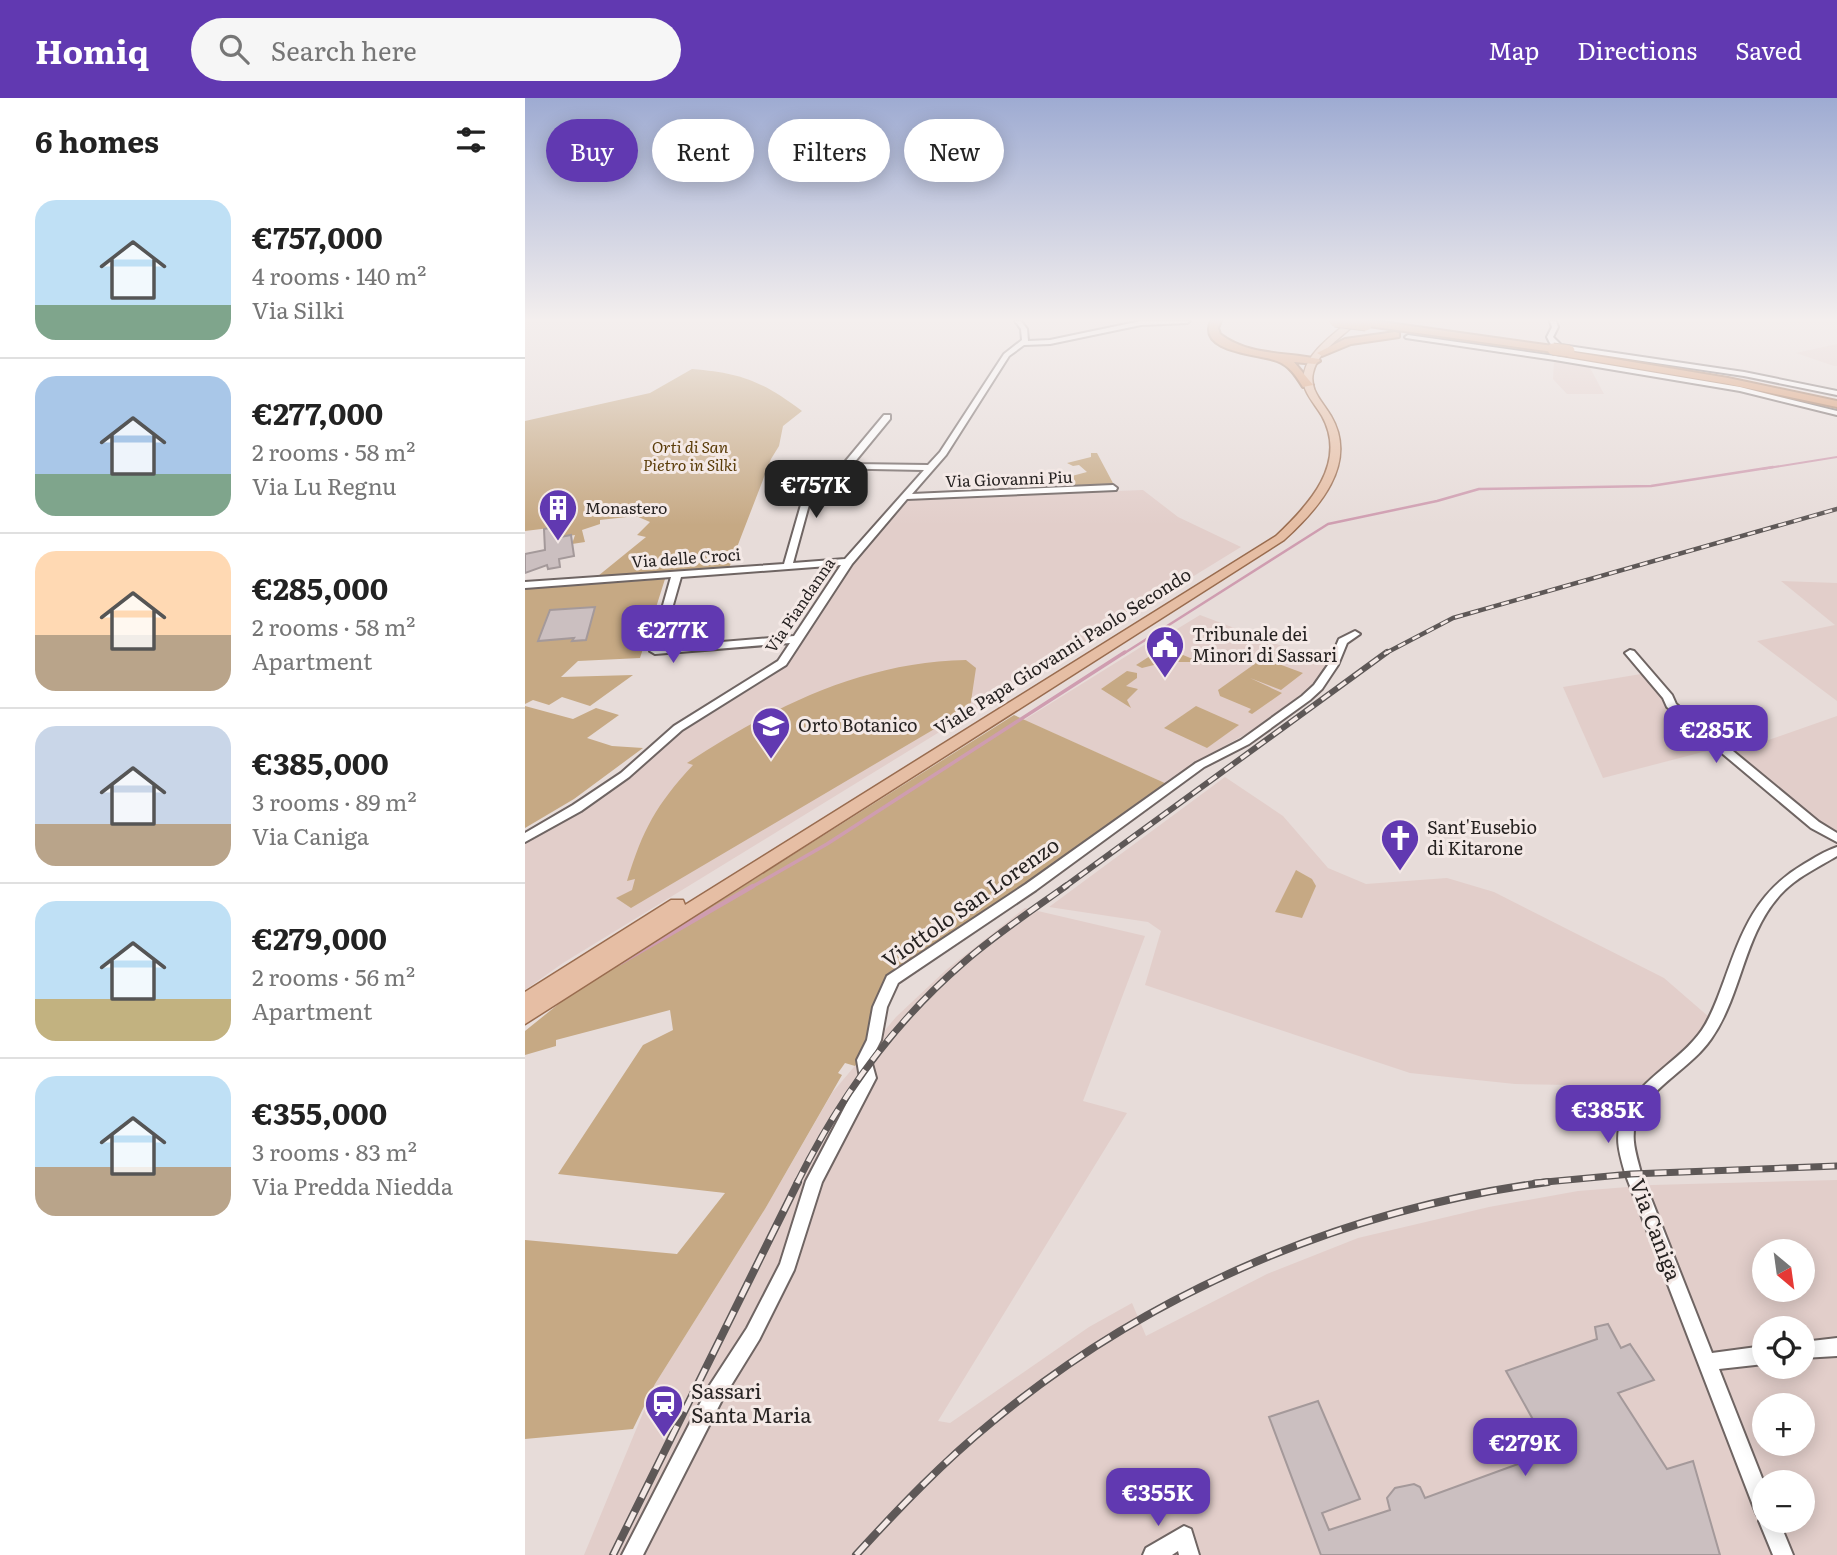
<!DOCTYPE html>
<html lang="en">
<head>
<meta charset="utf-8">
<style>
	:root { --surface:#fff; --page:#f6f6f6; --text:#222; --muted:#767676; --line:#e0e0e0; --accent:#6139b1 }
	body { margin:0; font-family:Literata,serif; background:var(--page); color:var(--text); height:100vh; display:flex; flex-direction:column; font-size:26px; white-space:nowrap }
	* { box-sizing:border-box; margin:0 }
	p { font-size:23px; color:var(--muted) }
	.icon { flex:none; width:38px; height:38px; fill:none; stroke:currentColor; stroke-width:2; stroke-linecap:round; stroke-linejoin:round }
	.map { position:relative; flex:1; overflow:hidden }
	.details { display:flex; flex-direction:column; background:var(--surface); width:525px }
	.details>* { flex:none }
	.guide { position:absolute; left:21px; top:21px; width:665px; height:63px; display:flex; gap:14px }
	.needle { width:46px; rotate:151deg }
	.buttons { position:absolute; left:1227px; top:1141px; display:grid; gap:14px }
	.buttons a { display:grid; place-items:center; width:63px; height:63px; border-radius:50%; background:var(--surface); box-shadow:0 4px 18px #0003; font-size:35px }
	.price { position:absolute; translate:-50% -60px; padding:0 16px; border-radius:14px; background:var(--accent); color:#fff; font-size:23px; line-height:46px; filter:drop-shadow(0 2px 4px #0008) }
	.price::after { content:''; position:absolute; left:50%; top:42px; width:21px; height:16px; margin-left:-10px; background:inherit; clip-path:polygon(0 0,100% 0,50% 100%) }
	.price.active { background:#222; color:#fff }
	ul { padding:0; list-style:none }
	li { display:flex; align-items:center; gap:21px; height:175px; padding:0 35px }
	li+li { border-top:2px solid var(--line) }
	li span { display:grid; place-items:center; flex:none; width:196px; height:140px; border-radius:21px; color:#555 }
	li>.icon { margin-inline-start:auto }
	span .icon { width:84px; height:84px; fill:#fffc; stroke-width:1 }
	li b { font-size:30px }
	h2 { display:flex; justify-content:space-between; align-items:center; height:84px; padding:0 35px; font-size:30px }
	.tag { padding:0 24px; border-radius:32px; background:var(--surface); box-shadow:0 4px 18px #0003; font-size:24px; line-height:63px }
	.tag.active { background:var(--accent); color:#fff }
	header { display:flex; align-items:center; gap:42px; box-sizing:border-box; height:98px; padding:0 35px; background:var(--accent); color:#fff }
	header strong { font-size:33px }
	nav { display:flex; gap:38px; margin-inline-start:auto; font-size:24px }
	.search { width:490px; height:63px; background:var(--page); display:flex; align-items:center; gap:18px; box-sizing:border-box; padding:0 24px; border-radius:38px; color:var(--muted); font-size:26px }
	main { display:flex; flex:1; min-height:0 }
	.map>svg:first-child { display:block }
	.built { fill:#e2ceca; fill-rule:evenodd }
	.green { fill:#c6a984 }
	.lines { fill:none; stroke-linecap:round; stroke-linejoin:round }
	.stream-far3 { stroke:#cf9db0; stroke-width:2 }
	.stream-far2 { stroke:#cf9db0; stroke-width:2.5 }
	.stream-far1 { stroke:#cf9db0; stroke-width:3.5 }
	.stream { stroke:#cf9db0; stroke-width:4.5 }
	.building { fill:#cbbfc0; stroke:#a4999a; stroke-width:2 }
	.minor-casing { stroke:#6f6563; stroke-width:4 }
	.major-casing { stroke:#996c4f; stroke-width:3 }
	.highway-casing { stroke:#996c4f; stroke-width:4 }
	.minor { fill:#fff; fill-rule:evenodd }
	.major { fill:#e6bea4; fill-rule:evenodd }
	.highway { fill:#d69367; fill-rule:evenodd }
	.rail-far3-casing { stroke:#5e5857; stroke-width:4.5 }
	.rail-far2-casing { stroke:#5e5857; stroke-width:6 }
	.rail-far1-casing { stroke:#5e5857; stroke-width:7 }
	.rail-casing { stroke:#5e5857; stroke-width:8 }
	.rail-far3 { stroke:#f4e9e6; stroke-width:2.5; stroke-dasharray:8; stroke-linecap:butt }
	.rail-far2 { stroke:#f4e9e6; stroke-width:3.5; stroke-dasharray:10; stroke-linecap:butt }
	.rail-far1 { stroke:#f4e9e6; stroke-width:4.5; stroke-dasharray:12; stroke-linecap:butt }
	.rail { stroke:#f4e9e6; stroke-width:5; stroke-dasharray:16; stroke-linecap:butt }
	.highway-bridge-casing { stroke:#996c4f; stroke-width:13; stroke-linecap:butt }
	.highway-bridge { stroke:#d69367; stroke-width:11 }
	.labels { text-anchor:middle; stroke-width:6; stroke-linejoin:round; paint-order:stroke }
	.far-park-label { font-size:16px; font-style:italic; fill:#5a3c09; stroke:#f4e9e6 }
	.far-street-label { font-size:16px; fill:#272322; stroke:#f4e9e6 }
	.far-poi-label { font-size:16px; fill:#272322; stroke:#f4e9e6; text-anchor:start }
	.poi-label { font-size:18px; fill:#272322; stroke:#f4e9e6; text-anchor:start }
	.street-label { font-size:18px; fill:#272322; stroke:#f4e9e6 }
	.near-street-label { font-size:21px; fill:#272322; stroke:#f4e9e6 }
	.near-poi-label { font-size:21px; fill:#272322; stroke:#f4e9e6; text-anchor:start }
</style>
</head>
<body>
<header>
<strong>Homiq</strong>
<div class="search"><svg class="icon" aria-label="search" viewBox="0 0 24 24"><circle cx="10" cy="10" r="6"/><path d="M15 15l6 6"/></svg>Search here</div>
<nav><a>Map</a><a>Directions</a><a>Saved</a></nav>
</header>
<main>
<section class="details">
<h2>6 homes<svg class="icon" aria-label="filters" viewBox="0 0 24 24"><path d="M4 7h16M4 17h16"/><circle cx="9" cy="7" r="2"/><circle cx="15" cy="17" r="2"/></svg></h2>
<ul>
<li><span style="background:linear-gradient(#bfe0f5 75%,#7fa58c 0)"><svg class="icon" aria-label="home" viewBox="0 0 24 24"><path d="M3 11l9-7 9 7M6 9v11h12V9"/></svg></span><div><b>€757,000</b><p>4 rooms · 140 m²</p><p>Via Silki</p></div></li>
<li><span style="background:linear-gradient(#a9c7e8 70%,#7fa58c 0)"><svg class="icon" aria-label="home" viewBox="0 0 24 24"><path d="M3 11l9-7 9 7M6 9v11h12V9"/></svg></span><div><b>€277,000</b><p>2 rooms · 58 m²</p><p>Via Lu Regnu</p></div></li>
<li><span style="background:linear-gradient(#ffd9b3 60%,#b9a48a 0)"><svg class="icon" aria-label="home" viewBox="0 0 24 24"><path d="M3 11l9-7 9 7M6 9v11h12V9"/></svg></span><div><b>€285,000</b><p>2 rooms · 58 m²</p><p>Apartment</p></div></li>
<li><span style="background:linear-gradient(#c9d6e8 70%,#b9a48a 0)"><svg class="icon" aria-label="home" viewBox="0 0 24 24"><path d="M3 11l9-7 9 7M6 9v11h12V9"/></svg></span><div><b>€385,000</b><p>3 rooms · 89 m²</p><p>Via Caniga</p></div></li>
<li><span style="background:linear-gradient(#bfe0f5 70%,#c2b280 0)"><svg class="icon" aria-label="home" viewBox="0 0 24 24"><path d="M3 11l9-7 9 7M6 9v11h12V9"/></svg></span><div><b>€279,000</b><p>2 rooms · 56 m²</p><p>Apartment</p></div></li>
<li><span style="background:linear-gradient(#bfe0f5 65%,#b9a48a 0)"><svg class="icon" aria-label="home" viewBox="0 0 24 24"><path d="M3 11l9-7 9 7M6 9v11h12V9"/></svg></span><div><b>€355,000</b><p>3 rooms · 83 m²</p><p>Via Predda Niedda</p></div></li>
</ul>
</section>
<div class="map">
<svg width="1312" height="1457" viewBox="0 0 1312 1457">
	<rect width="100%" height="100%" fill="#e7dcd9"/>
	<g class="built">
		<polygon points="1312,246 1312,268 1309,268 1271,255"/>
		<polygon points="1037,262 1063,266 1079,296 1042,296 1028,281 1029,264"/>
		<polygon points="618,392 653,419 716,449 38,865 0,892 0,744 25,732 96,686 151,638 197,609 258,563 280,539 326,467 383,401"/>
		<polygon points="1256,483 1312,485 1312,603 1232,543 1310,527"/>
		<polygon points="675,517 796,563 802,568 783,592 723,635 685,656 642,686 499,622 648,529 652,531"/>
		<polygon points="1122,575 1197,649 1078,680 1038,589"/>
		<polygon points="1312,618 1312,741 1204,656"/>
		<polygon points="700,679 758,718 803,770 841,786 922,780 969,794 1139,880 1184,919 1174,943 1116,988 990,986 885,975 620,887 636,833 623,824 524,809"/>
		<path d="M500 810 620 838 558 1003 602 1015 413 1323 425 1325 564 1229 607 1205 621 1238 742 1176 833 1140 964 1109 1053 1093 1127 1087 1312 1082V1457H59L130 1286 240 1111 307 995 371 919 421 872ZM1239 1153H1278V1192H1239ZM1239 1230H1278V1269H1239ZM1239 1307H1278V1346H1239ZM1239 1384H1278V1423H1239Z"/>
	</g>
	<g class="green">
		<path d="M167 271C216 275 237 283 277 313L258 328 254 348 246 361 204 470 73 478 121 439 112 437 125 424 111 418 75 422V426L57 432 60 444 47 446 50 437 31 440 33 429 0 433V323L125 295Z"/>
		<polygon points="566,355 572,355 589,387 522,390 524,384 562,374 554,367 548,368 542,365 566,359"/>
		<polygon points="140,481 115,560 53,563 36,579 108,577 65,608 37,599 24,607 8,602 0,606 0,491"/>
		<polygon points="639,549 670,562 671,564 654,564 645,558 633,566 617,570 611,567"/>
		<polygon points="738,560 778,575 756,592 725,580 757,595 727,616 723,614 726,611 695,598 693,592"/>
		<path d="M441 562 451 570 445 610 106 810 91 800 107 792 110 781 102 783C118 731 131 707 168 667L162 665C247 609 337 564 441 562Z"/>
		<polygon points="602,573 612,575 612,580 601,588 613,591 602,602 606,610 576,591"/>
		<polygon points="0,608 48,621 71,610 94,617 62,640 87,648 118,650 49,701 0,730"/>
		<polygon points="671,608 714,627 682,650 639,630"/>
		<polygon points="489,617 642,686 363,880 349,942 330,968 320,965 313,975 317,977 240,1111 130,1286 108,1331 0,1341 0,1142 152,1156 200,1095 33,1076 118,947 148,932 145,912 31,942 31,948 0,957 0,933 41,900"/>
		<polygon points="771,772 787,781 791,788 777,820 750,814"/>
	</g>
	<g class="lines">
		<polyline class="stream-far3" points="1237,371 1312,359"/>
		<polyline class="stream-far2" points="598,556 803,426 912,403 954,391 1126,388 1248,369"/>
		<polyline class="stream-far1" points="225,790 302,746 600,554"/>
		<polyline class="stream" points="95,865 228,788"/>
	</g>
	<g class="building">
		<polygon points="34,428 35,439 46,437 49,458 34,461 35,469 23,471 22,467 0,475 0,456 20,452 19,431"/>
		<polygon points="70,509 61,542 47,543 49,540 13,543 25,512"/>
		<polygon points="1083,1226 1096,1250 1105,1246 1129,1282 1093,1295 1142,1371 1168,1363 1195,1457 796,1457 744,1319 793,1303 835,1401 797,1415 804,1432 865,1412 862,1400 870,1390 889,1386 895,1389 900,1400 1026,1354 981,1273 1072,1241 1070,1229"/>
	</g>
	<g class="lines">
		<g class="minor-casing">
			<g id="minor">
				<path d="M490 223H496L502 231 503 243 525 242 616 223H665L662 225 616 227 525 246 499 247 484 258 421 357 387 396 588 387 592 390 591 392 382 401 327 466 261 567 157 632 104 679 56 713 0 744V735L48 707 96 675 149 628 253 563 265 545 130 556 125 553 146 479 0 490V484L259 466 288 365H319L359 317H365V321L328 366 403 367 415 354 479 256 497 242 496 231ZM294 370 399 372 320 461 268 465ZM316 467 269 538 136 549 156 479Z"/>
				<polygon points="1025,223 1031,223 1033,229 1028,239 1036,247 1219,274 1312,293 1312,297 1219,278 1036,251 1033,257 1029,257 1030,250 1025,245 1022,239 1027,229"/>
				<polygon points="883,237 1030,258 1215,289 1312,313 1312,317 1215,293 1030,262 881,240 880,239"/>
				<polygon points="830,533 835,536 822,545 813,567 797,591 785,602 724,646 679,669 511,792 373,885 362,909 356,942 346,962 351,980 297,1084 269,1172 234,1242 197,1302 118,1457 97,1457 183,1290 222,1230 255,1166 281,1083 335,980 332,962 342,942 348,909 362,878 501,786 671,665 716,642 777,598 789,587 803,567 814,541"/>
				<polygon points="1105,552 1109,553 1147,597 1151,606 1294,724 1312,735 1312,744 1286,730 1142,609 1138,600 1100,555"/>
				<path d="M1312 749V758C1292 770 1270 780 1255 797 1218 838 1217 897 1186 941 1166 970 1129 986 1113 1018 1104 1038 1111 1055 1116 1075L1187 1255 1239 1248V1266L1194 1271 1239 1385V1423H1254L1268 1457H1248L1234 1423 1236 1419 1232 1417 1229 1410 1100 1075C1094 1054 1089 1038 1098 1018 1113 981 1155 964 1177 932 1187 917 1193 899 1199 883 1217 833 1231 794 1279 766 1289 760 1300 753 1312 749Z"/>
				<polygon points="1312,1240 1312,1258 1278,1260 1278,1244"/>
				<polygon points="659,1428 666,1431 674,1457 654,1457 653,1453 647,1457 618,1457 621,1450"/>
			</g>
		</g>
		<g class="major-casing">
			<path id="major" d="M824 223H833C818 239 793 252 788 275 784 292 798 304 806 318 834 366 793 411 759 442L0 926V894L146 802H158L160 807 751 438C784 407 823 365 797 318 789 304 775 292 779 275 784 253 808 237 824 223Z"/>
		</g>
		<g class="highway-casing">
			<g id="highway">
				<path d="M686 223H696L693 230 695 236C724 258 759 254 794 261L795 263 790 266 769 264 788 287 778 289C771 278 765 268 752 263 735 256 672 255 686 223Z"/>
				<polygon points="824,223 850,223 1028,248 1033,251 1028,254 829,226"/>
				<polygon points="870,234 874,235 874,239 826,246 797,258 792,255 820,241"/>
				<polygon points="1042,253 1203,280 1312,303 1312,309 1203,286 1038,258 1037,256"/>
			</g>
		</g>
		<use href="#minor" class="minor"/>
		<use href="#major" class="major"/>
		<use href="#highway" class="highway"/>
		<g class="rail-far3-casing">
			<polyline id="rail-far3" points="859,556 928,520 1312,411"/>
		</g>
		<g class="rail-far2-casing">
			<polyline id="rail-far2" points="538,790 862,554"/>
		</g>
		<g class="rail-far1-casing">
			<g id="rail-far1">
				<path d="M272 1085C314 1001 366 927 438 865 470 837 506 813 541 788"/>
				<polyline points="1010,1085 1106,1076 1312,1068"/>
			</g>
		</g>
		<g class="rail-casing">
			<g id="rail">
				<polyline points="88,1457 273,1084"/>
				<path d="M331 1457C374 1410 418 1364 467 1324 625 1193 820 1111 1023 1084"/>
			</g>
		</g>
		<use href="#rail-far3" class="rail-far3"/>
		<use href="#rail-far2" class="rail-far2"/>
		<use href="#rail-far1" class="rail-far1"/>
		<use href="#rail" class="rail"/>
		<g class="highway-bridge-casing">
			<g id="highway-bridge">
				<polyline points="810,223 841,227"/>
				<polyline points="1028,251 1044,253"/>
			</g>
		</g>
		<use href="#highway-bridge" class="highway-bridge"/>
	</g>
	<linearGradient id="sky" x2="0" y2="1"><stop stop-color="#9eabd2"/><stop offset="0.52" stop-color="#f4efee"/><stop offset="1" stop-color="#f4efee" stop-opacity="0"/></linearGradient>
	<rect width="1312" height="427" fill="url(#sky)"/>
	<defs>
		<g id="building-pin" transform="scale(2.0125)"><path d="M0 17L-7.5 6A9.5 9.5 0 1 1 7.5 6Z" fill="#6139b1" stroke="#f4e9e6"/><path d="M-4-6H4V6H1V3H-1V6H-4ZM-2.5-4.3h1.7v1.8h-1.7ZM.8-4.3h1.7v1.8H.8ZM-2.5-1h1.7V.8h-1.7ZM.8-1h1.7V.8H.8Z" fill="#fff"/></g>
		<g id="civic-pin" transform="scale(2.0125)"><path d="M0 17L-7.5 6A9.5 9.5 0 1 1 7.5 6Z" fill="#6139b1" stroke="#f4e9e6"/><path d="M-.6-6.5H3V-4.5H.6V-3L4-1V1h2V6H-6V1h2V-1L-.6-3ZM-1.2 2.5V6h2.4V2.5Z" fill="#fff"/></g>
		<g id="university-pin" transform="scale(2.0125)"><path d="M0 17L-7.5 6A9.5 9.5 0 1 1 7.5 6Z" fill="#6139b1" stroke="#f4e9e6"/><path d="M0-5L7-2L0 1L-7-2ZM-4 1L0 2.5L4 1V4Q0 6-4 4Z" fill="#fff"/></g>
		<g id="church-pin" transform="scale(2.0125)"><path d="M0 17L-7.5 6A9.5 9.5 0 1 1 7.5 6Z" fill="#6139b1" stroke="#f4e9e6"/><path d="M-1.2-6h2.4v3.5h3.3v2.4h-3.3V6h-2.4V-.1h-3.3v-2.4h3.3Z" fill="#fff"/></g>
		<g id="station-pin" transform="scale(2.0125)"><path d="M0 17L-7.5 6A9.5 9.5 0 1 1 7.5 6Z" fill="#6139b1" stroke="#f4e9e6"/><path d="M-3-6H3Q5-6 5-4V2Q5 4 3 4L4.5 6H3L1.5 4h-3L-3 6H-4.5L-3 4Q-5 4-5 2V-4Q-5-6-3-6ZM-3.5-4v3h7v-3ZM-3.5 1v1.5H-2V1ZM2 1v1.5H3.5V1Z" fill="#fff"/></g>
	</defs>
	<g fill-rule="evenodd">
		<use href="#building-pin" x="33" y="410"/>
		<use href="#civic-pin" x="640" y="547"/>
		<use href="#university-pin" x="246" y="628"/>
		<use href="#church-pin" x="875" y="740"/>
		<use href="#station-pin" x="139" y="1306"/>
	</g>
	<g class="labels">
		<g class="far-park-label">
			<text x="165" y="355">Orti di San<tspan x="165" dy="18">Pietro in Silki</tspan></text>
		</g>
		<g class="far-street-label">
			<text transform="translate(484 381) rotate(-2)" y="6">Via Giovanni Piu</text>
			<text transform="translate(161 460) rotate(-4)" y="6">Via delle Croci</text>
			<text transform="translate(275 507) rotate(-56)" y="6">Via Piandanna</text>
		</g>
		<g class="far-poi-label">
			<text x="60" y="416">Monastero</text>
		</g>
		<g class="poi-label">
			<text x="667" y="543">Tribunale dei<tspan x="667" dy="21">Minori di Sassari</tspan></text>
			<text x="273" y="634">Orto Botanico</text>
			<text x="902" y="736">Sant'Eusebio<tspan x="902" dy="21">di Kitarone</tspan></text>
		</g>
		<g class="street-label">
			<text transform="translate(538 554) rotate(-32)" y="6">Viale Papa Giovanni Paolo Secondo</text>
		</g>
		<g class="near-street-label">
			<text transform="translate(446 805) rotate(-35)" y="7">Viottolo San Lorenzo</text>
			<text transform="translate(1130 1132) rotate(69)" y="7">Via Caniga</text>
		</g>
		<g class="near-poi-label">
			<text x="166" y="1301">Sassari<tspan x="166" dy="24">Santa Maria</tspan></text>
		</g>
	</g>
</svg>
<div class="buttons">
<a><svg class="needle" viewBox="-14 -14 28 28"><path d="M0-13l5 13h-10z" fill="#e53935"/><path d="M0 13l5-13h-10z" fill="#767676"/></svg></a>
<a><svg class="icon" aria-label="locate" viewBox="0 0 24 24"><circle cx="12" cy="12" r="6"/><path d="M12 2v4M12 18v4M2 12h4M18 12h4"/></svg></a>
<a>+</a>
<a>−</a>
</div>
<b class="price active" style="left:291px;top:422px">€757K</b>
<b class="price" style="left:148px;top:567px">€277K</b>
<b class="price" style="left:1191px;top:667px">€285K</b>
<b class="price" style="left:1083px;top:1047px">€385K</b>
<b class="price" style="left:1000px;top:1380px">€279K</b>
<b class="price" style="left:633px;top:1430px">€355K</b>
<div class="guide">
<a class="tag active">Buy</a>
<a class="tag">Rent</a>
<a class="tag">Filters</a>
<a class="tag">New</a>
</div>
</div>
</main>
</body>
</html>
